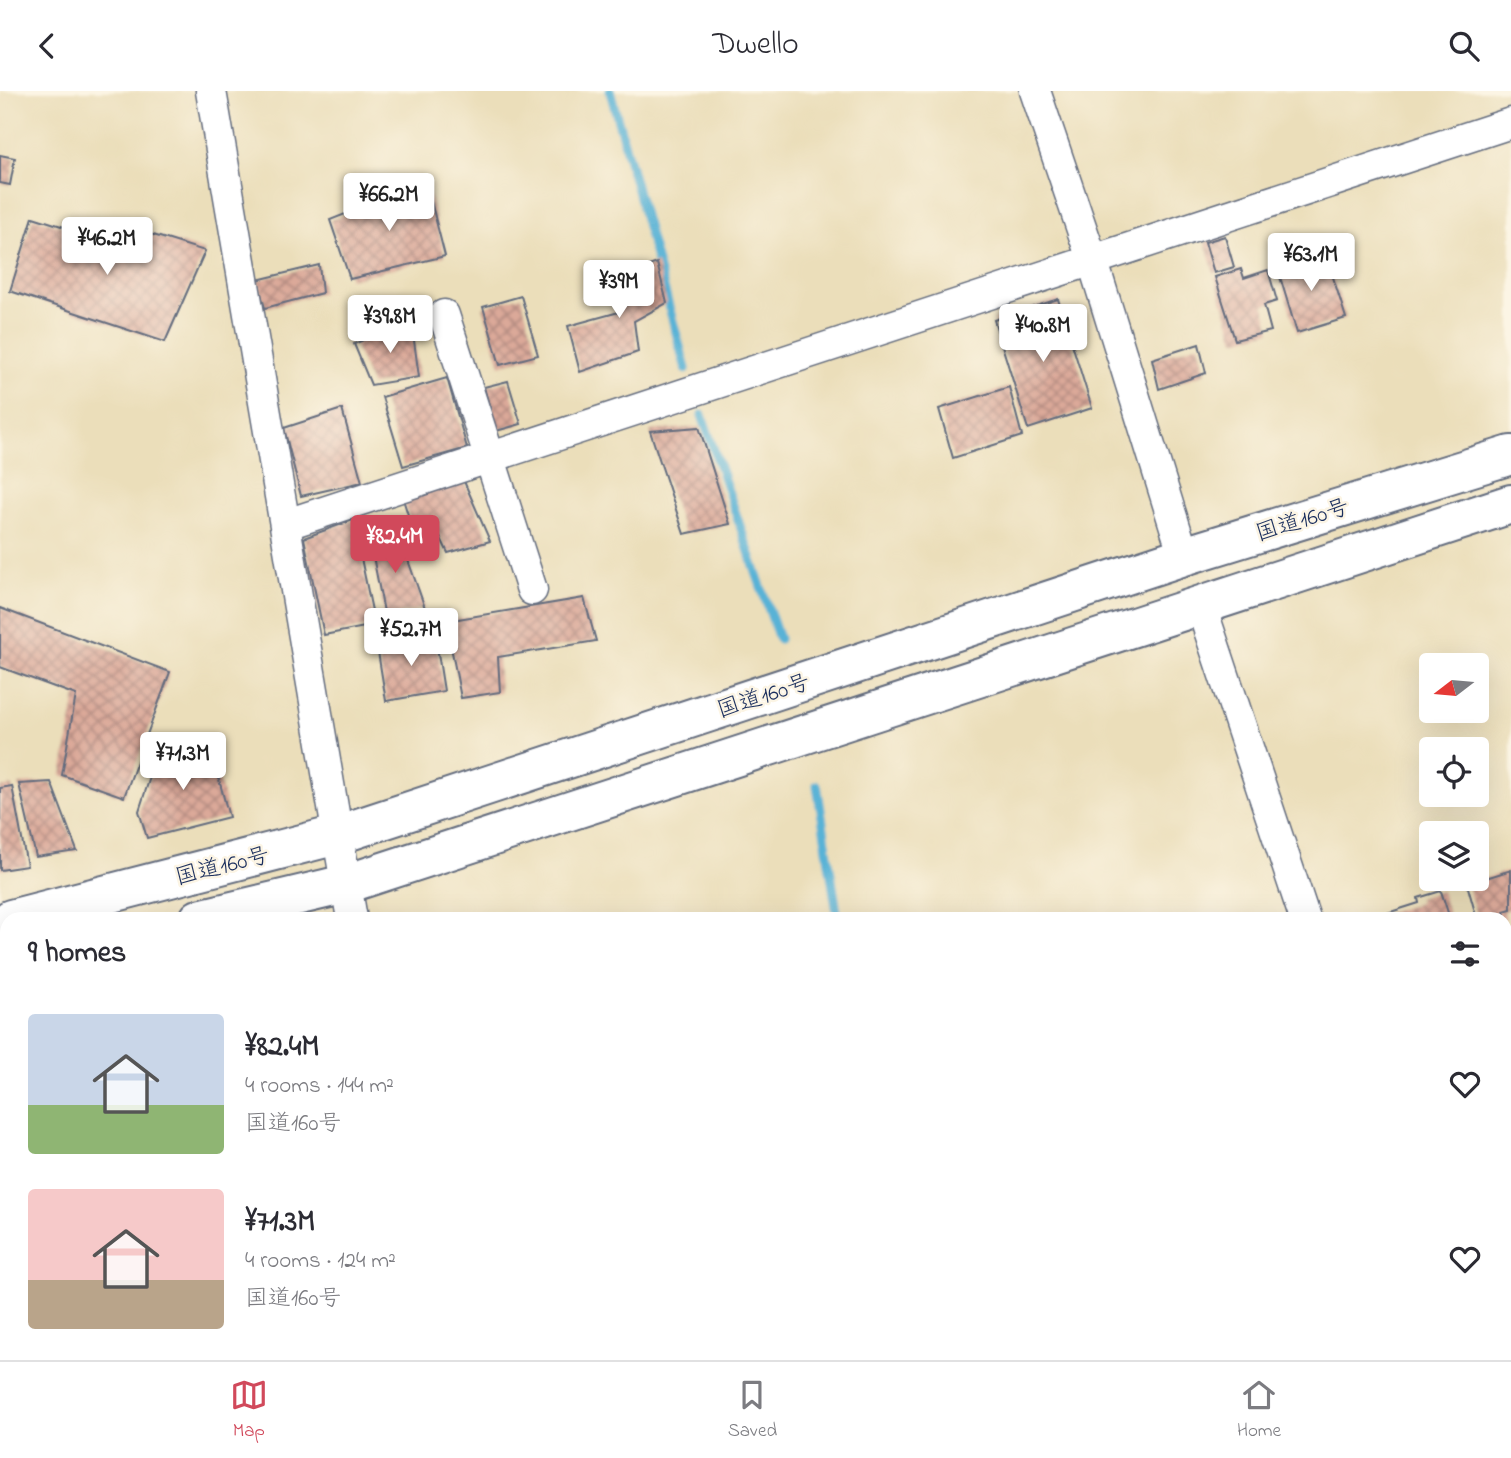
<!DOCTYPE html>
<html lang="en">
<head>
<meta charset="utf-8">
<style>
	:root { --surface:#fff; --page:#f7f7f7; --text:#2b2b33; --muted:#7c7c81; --line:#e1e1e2; --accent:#d1495b }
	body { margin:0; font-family:"Indie Flower","Klee One",sans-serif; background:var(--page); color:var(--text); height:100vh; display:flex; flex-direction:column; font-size:26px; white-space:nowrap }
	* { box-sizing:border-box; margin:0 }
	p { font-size:23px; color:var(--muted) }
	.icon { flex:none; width:38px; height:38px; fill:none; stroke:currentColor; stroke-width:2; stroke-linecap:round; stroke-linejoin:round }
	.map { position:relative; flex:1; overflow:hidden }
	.sheet { position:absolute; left:0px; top:821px; width:1512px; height:450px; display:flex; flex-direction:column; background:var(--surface); border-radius:21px 21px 0 0; box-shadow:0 7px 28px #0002 }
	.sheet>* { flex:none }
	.needle { width:46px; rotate:254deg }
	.fabs { position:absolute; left:1419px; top:562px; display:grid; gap:14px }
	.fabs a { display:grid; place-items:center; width:70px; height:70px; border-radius:7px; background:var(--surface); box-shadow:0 7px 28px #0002; font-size:35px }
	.price { position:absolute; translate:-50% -60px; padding:0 16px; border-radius:7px; background:#fff; color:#222; font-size:23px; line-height:46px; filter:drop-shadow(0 2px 4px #0008) }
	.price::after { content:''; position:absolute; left:50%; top:42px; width:21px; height:16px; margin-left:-10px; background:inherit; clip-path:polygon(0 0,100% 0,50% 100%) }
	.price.on { background:var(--accent); color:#fff }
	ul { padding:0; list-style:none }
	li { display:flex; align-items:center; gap:21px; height:175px; padding:0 28px }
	li span { display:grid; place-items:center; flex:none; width:196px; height:140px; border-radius:7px; color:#555 }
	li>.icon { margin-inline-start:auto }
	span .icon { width:84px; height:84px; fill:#fffc; stroke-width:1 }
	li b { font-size:30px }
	h2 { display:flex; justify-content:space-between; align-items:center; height:84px; padding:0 28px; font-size:30px }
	header { display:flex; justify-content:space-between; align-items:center; height:91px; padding:0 28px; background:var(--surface); font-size:32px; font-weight:600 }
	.dock { display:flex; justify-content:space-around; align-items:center; height:98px; border-top:2px solid var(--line); background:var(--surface); font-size:19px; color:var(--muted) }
	.dock a { display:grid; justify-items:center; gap:4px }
	.dock .on { color:var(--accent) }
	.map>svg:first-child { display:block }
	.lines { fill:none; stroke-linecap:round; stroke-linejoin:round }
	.stream { stroke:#59b2d6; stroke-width:9 }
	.building { fill:url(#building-cross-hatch) }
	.street-casing { stroke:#646c7e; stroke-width:33 }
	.highway-casing { stroke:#646c7e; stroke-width:42 }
	.street { stroke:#fff; stroke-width:30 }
	.highway { stroke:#fff; stroke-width:38 }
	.labels { text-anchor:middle; stroke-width:5; stroke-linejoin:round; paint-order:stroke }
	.street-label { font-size:23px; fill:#1b2f5e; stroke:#fcf5e5 }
</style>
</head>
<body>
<header><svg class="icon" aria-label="back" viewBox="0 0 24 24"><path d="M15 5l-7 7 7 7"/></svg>Dwello<svg class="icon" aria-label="search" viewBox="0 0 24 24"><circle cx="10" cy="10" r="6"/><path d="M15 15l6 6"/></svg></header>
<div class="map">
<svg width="1511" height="1269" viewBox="0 0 1511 1269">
	<defs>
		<pattern id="building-cross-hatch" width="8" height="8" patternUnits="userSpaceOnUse" patternTransform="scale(1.75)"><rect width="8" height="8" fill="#dba999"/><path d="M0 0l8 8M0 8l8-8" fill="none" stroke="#b18a80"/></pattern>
	</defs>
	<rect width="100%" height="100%" fill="#fcf5e5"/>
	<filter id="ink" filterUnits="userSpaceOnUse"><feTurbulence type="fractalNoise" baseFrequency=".0143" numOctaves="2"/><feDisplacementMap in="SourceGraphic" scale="14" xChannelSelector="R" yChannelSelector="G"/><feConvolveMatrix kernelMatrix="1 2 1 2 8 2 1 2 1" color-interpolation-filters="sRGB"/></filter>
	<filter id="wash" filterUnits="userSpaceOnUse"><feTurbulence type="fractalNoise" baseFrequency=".00686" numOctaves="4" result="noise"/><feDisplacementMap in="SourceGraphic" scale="28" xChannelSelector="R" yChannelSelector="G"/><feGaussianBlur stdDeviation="1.57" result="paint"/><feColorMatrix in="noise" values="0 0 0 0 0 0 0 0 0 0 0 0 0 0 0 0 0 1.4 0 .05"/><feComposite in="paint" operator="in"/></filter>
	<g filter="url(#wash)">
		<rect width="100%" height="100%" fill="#ebdeba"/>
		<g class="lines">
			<g class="stream">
				<polyline points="610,0 686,278"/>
				<polyline points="702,324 779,548"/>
				<polyline points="817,694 838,828"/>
				<polyline points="913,1264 914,1269"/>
			</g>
		</g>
		<g id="blocks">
			<g class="building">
				<polygon points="0,64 15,67 10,94 0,92"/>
				<polygon points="426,91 445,165 350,188 330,129"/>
				<polygon points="33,126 140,160 150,143 205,160 165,251 10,200"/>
				<polygon points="1225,145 1234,176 1214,182 1205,151"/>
				<polygon points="1325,161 1346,227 1297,242 1277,176"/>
				<polygon points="657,172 667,212 634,230 638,261 580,281 568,235 619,221 613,188"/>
				<polygon points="319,174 322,202 265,217 257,189"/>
				<polygon points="1241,178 1244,187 1268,179 1277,210 1264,214 1271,240 1235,249 1215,186"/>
				<polygon points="521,205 538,264 500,274 483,216"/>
				<polygon points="1058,208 1092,317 1028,338 994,229"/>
				<polygon points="411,228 419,286 371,294 354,253"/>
				<polygon points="1199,253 1206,282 1159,298 1152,268"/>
				<polygon points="447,287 467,357 403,375 382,306"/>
				<polygon points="508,290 521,333 496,340 484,296"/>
				<polygon points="1009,296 1022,345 953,367 939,318"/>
				<polygon points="342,318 362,391 301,405 284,337"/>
				<polygon points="699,336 730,433 684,443 650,340"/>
				<polygon points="463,388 490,450 448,462 438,441 416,449 402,405"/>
				<polygon points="353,429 375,534 324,544 304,447"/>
				<polygon points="398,441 425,517 385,526 369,445"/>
				<polygon points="584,507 596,550 498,566 500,601 461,607 446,530"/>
				<polygon points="0,517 170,581 124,706 62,684 76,604 0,576"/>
				<polygon points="435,543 444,600 386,610 377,555"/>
				<polygon points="209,651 229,726 147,747 139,720 150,686 160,684 155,665"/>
				<polygon points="51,691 77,760 36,766 19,693"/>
				<polygon points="12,695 27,775 0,779 0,697"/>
				<polygon points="1511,779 1511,818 1504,820 1506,828 1477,828 1467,793"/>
				<polygon points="1441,800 1450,828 1379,828 1378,825 1419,812 1418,807"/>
				<polygon points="1511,845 1511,890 1510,890 1505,846"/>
				<polygon points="7,965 7,1001 0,1003 0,966"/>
				<polygon points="0,1192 6,1192 7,1202 7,1228 0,1228"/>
				<polygon points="72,1264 225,1264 227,1269 74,1269"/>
			</g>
		</g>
	</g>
	<g filter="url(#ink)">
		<use href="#blocks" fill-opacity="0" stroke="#646c7e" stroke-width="2"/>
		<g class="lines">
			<g class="street-casing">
				<g id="street">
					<polyline points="211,0 352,828"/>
					<polyline points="1035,0 1093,171 1184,465"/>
					<polyline points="444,224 532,499"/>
					<polyline points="287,433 1511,32"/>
					<polyline points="1201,515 1305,828"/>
					<polyline points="1505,918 1511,917"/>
					<polyline points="0,964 7,962"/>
					<polyline points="0,1251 7,1250"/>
					<polyline points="424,1264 425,1269"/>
					<polyline points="1448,1264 1450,1269"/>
				</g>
			</g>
			<g class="highway-casing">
				<g id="highway">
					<polyline points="11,828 337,744 1184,465 1511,364"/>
					<polyline points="199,828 346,793 1511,413"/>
					<polyline points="0,874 7,873"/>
				</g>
			</g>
			<use href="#street" class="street"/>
			<use href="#highway" class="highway"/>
		</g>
	</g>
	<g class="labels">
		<g class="street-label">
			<text transform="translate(1302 428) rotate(-17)" y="8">国道160号</text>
			<text transform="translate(763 604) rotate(-18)" y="8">国道160号</text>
			<text transform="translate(222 774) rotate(-14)" y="8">国道160号</text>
		</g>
	</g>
</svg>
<div class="fabs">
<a><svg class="needle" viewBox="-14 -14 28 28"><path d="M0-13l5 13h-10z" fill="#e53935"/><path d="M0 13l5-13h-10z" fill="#7c7c81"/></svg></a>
<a><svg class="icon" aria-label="locate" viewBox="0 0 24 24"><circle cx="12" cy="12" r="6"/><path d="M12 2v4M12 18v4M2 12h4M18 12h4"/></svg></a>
<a><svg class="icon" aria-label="layers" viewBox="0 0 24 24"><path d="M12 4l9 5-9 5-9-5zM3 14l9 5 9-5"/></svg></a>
</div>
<b class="price" style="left:389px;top:142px">¥66.2M</b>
<b class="price" style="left:107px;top:186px">¥46.2M</b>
<b class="price" style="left:1311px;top:202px">¥63.1M</b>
<b class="price" style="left:619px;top:229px">¥39M</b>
<b class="price" style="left:390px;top:264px">¥39.8M</b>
<b class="price" style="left:1043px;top:273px">¥40.8M</b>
<b class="price on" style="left:395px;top:484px">¥82.4M</b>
<b class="price" style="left:411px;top:577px">¥52.7M</b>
<b class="price" style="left:183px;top:701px">¥71.3M</b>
<section class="sheet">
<h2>9 homes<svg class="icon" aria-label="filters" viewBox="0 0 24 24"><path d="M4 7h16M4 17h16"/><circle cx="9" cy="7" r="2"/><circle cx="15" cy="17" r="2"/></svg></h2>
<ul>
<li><span style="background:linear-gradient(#c9d6e8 65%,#8fb573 0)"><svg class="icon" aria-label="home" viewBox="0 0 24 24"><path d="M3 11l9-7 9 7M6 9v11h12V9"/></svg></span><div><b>¥82.4M</b><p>4 rooms · 144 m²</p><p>国道160号</p></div><svg class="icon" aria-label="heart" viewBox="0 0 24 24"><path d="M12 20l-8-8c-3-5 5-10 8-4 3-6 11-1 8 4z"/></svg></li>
<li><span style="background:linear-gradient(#f6c9c9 65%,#b9a48a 0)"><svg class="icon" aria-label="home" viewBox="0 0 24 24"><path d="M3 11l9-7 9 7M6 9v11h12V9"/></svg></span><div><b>¥71.3M</b><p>4 rooms · 124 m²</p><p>国道160号</p></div><svg class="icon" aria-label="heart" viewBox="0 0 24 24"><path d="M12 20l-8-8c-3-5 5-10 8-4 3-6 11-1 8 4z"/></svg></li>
</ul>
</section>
</div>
<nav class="dock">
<a class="on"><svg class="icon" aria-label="map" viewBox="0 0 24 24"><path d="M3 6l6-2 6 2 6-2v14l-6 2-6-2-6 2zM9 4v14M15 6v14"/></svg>Map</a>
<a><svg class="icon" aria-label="saved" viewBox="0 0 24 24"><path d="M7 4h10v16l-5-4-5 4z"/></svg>Saved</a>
<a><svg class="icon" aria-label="home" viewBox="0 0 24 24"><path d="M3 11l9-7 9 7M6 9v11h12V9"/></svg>Home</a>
</nav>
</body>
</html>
